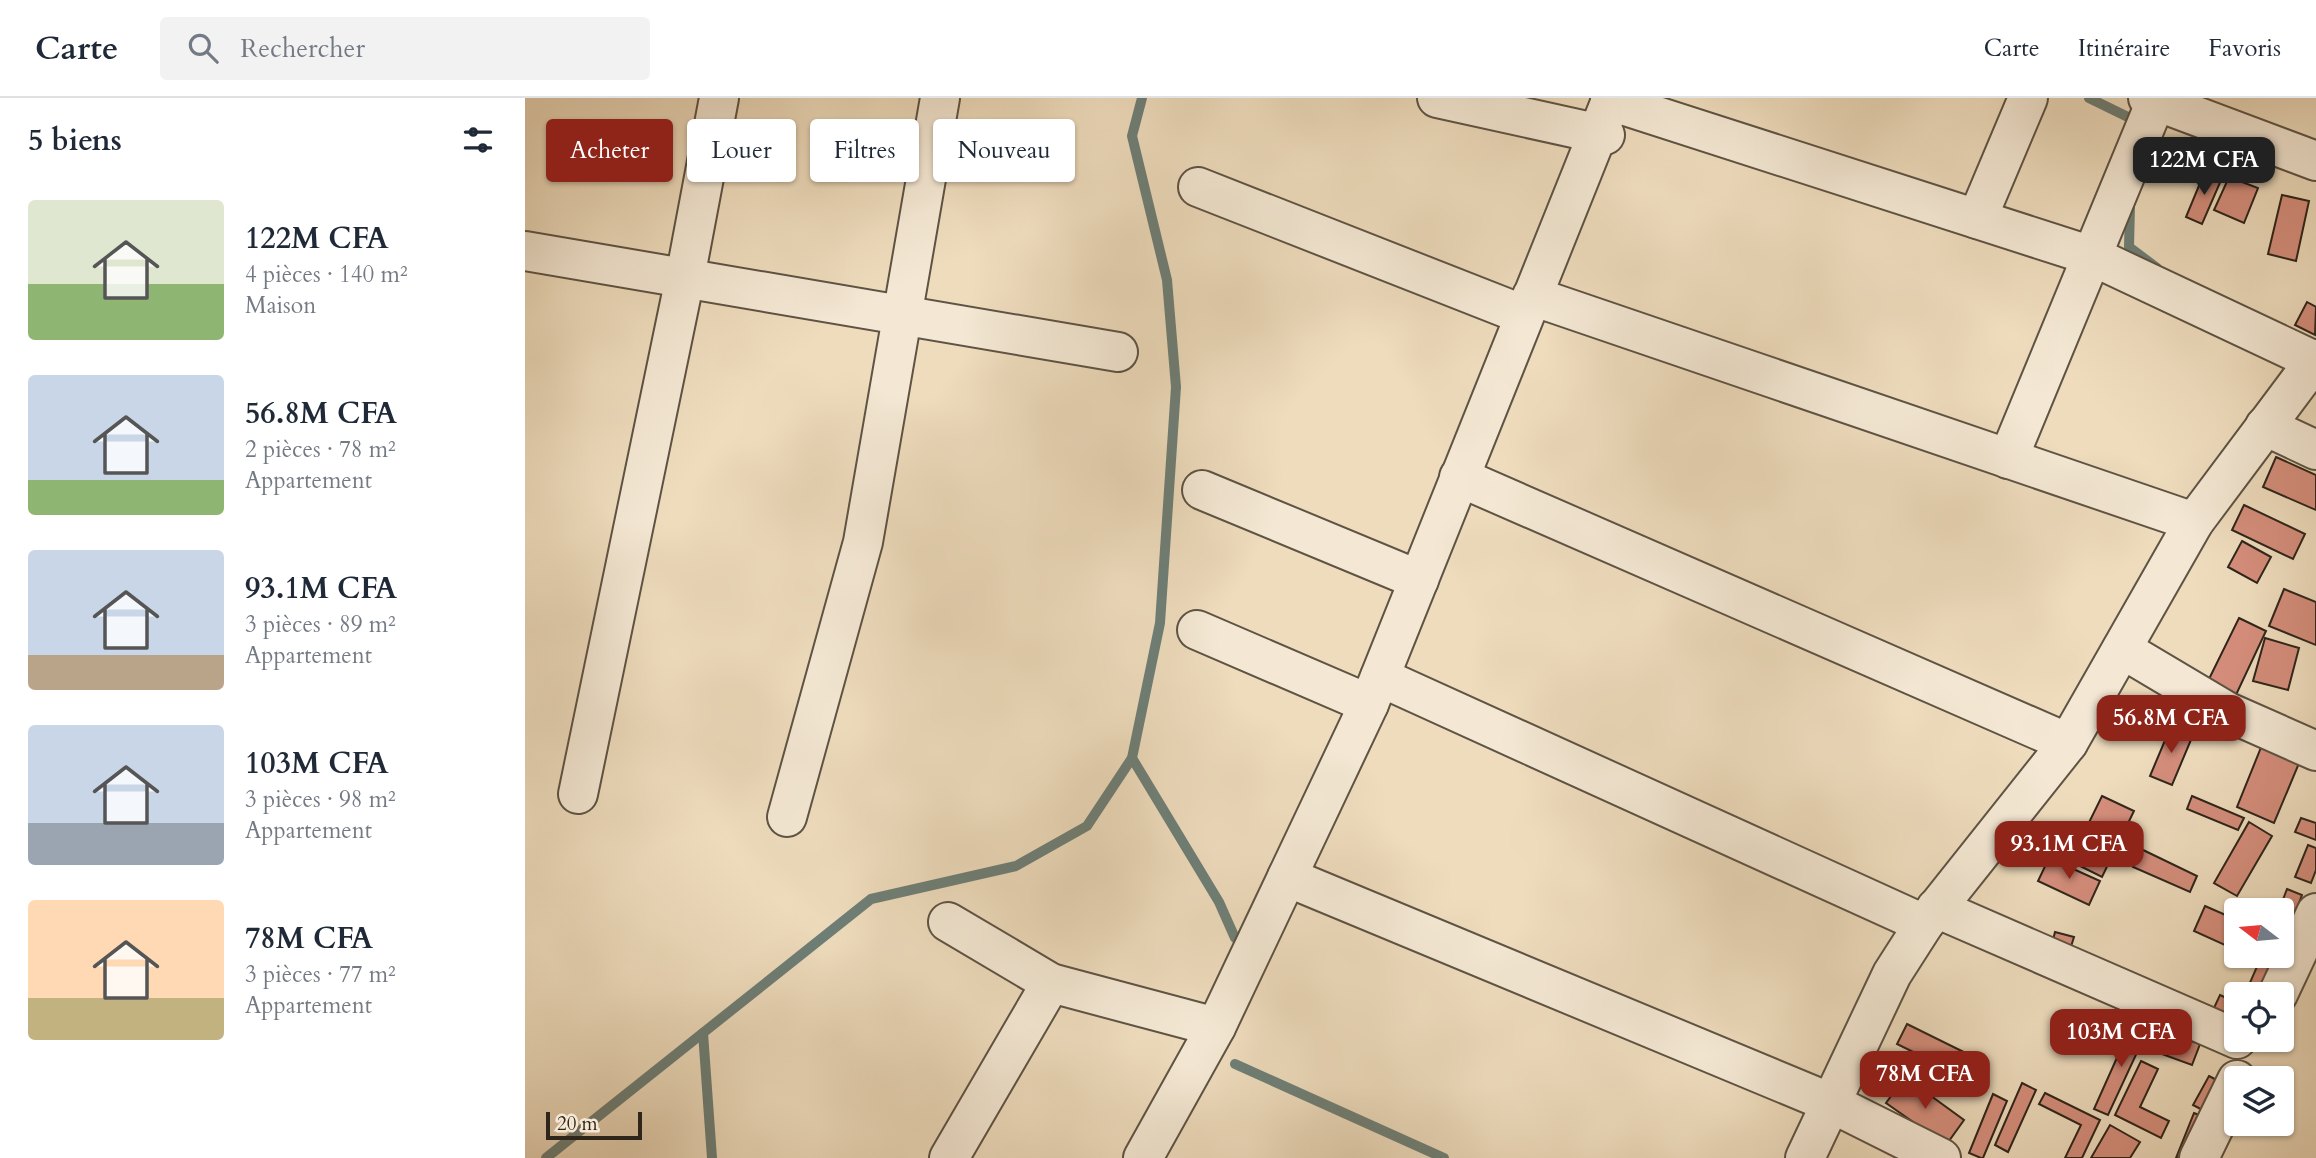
<!DOCTYPE html>
<html lang="fr">
<head>
<meta charset="utf-8">
<style>
	:root { --surface:#fff; --page:#f2f2f3; --text:#1f2937; --muted:#747a83; --line:#e0e1e3; --accent:#8f2418 }
	body { margin:0; font-family:Cardo,serif; background:var(--page); color:var(--text); height:100vh; display:flex; flex-direction:column; font-size:26px; white-space:nowrap }
	* { box-sizing:border-box; margin:0 }
	p { font-size:23px; color:var(--muted) }
	.icon { flex:none; width:38px; height:38px; fill:none; stroke:currentColor; stroke-width:2; stroke-linecap:round; stroke-linejoin:round }
	.map { position:relative; flex:1; overflow:hidden }
	.details { display:flex; flex-direction:column; background:var(--surface); width:525px }
	.details>* { flex:none }
	.hud { position:absolute; left:21px; top:21px; width:665px; height:63px; display:flex; gap:14px }
	.needle { width:46px; rotate:286deg }
	.fabs { position:absolute; left:1699px; top:800px; display:grid; gap:14px }
	.fabs a { display:grid; place-items:center; width:70px; height:70px; border-radius:7px; background:var(--surface); box-shadow:0 2px 5px #0004; font-size:35px }
	.scale { position:absolute; left:21px; bottom:18px; width:96px; box-sizing:border-box; padding-left:7px; border:4px solid #2e251b; border-top:0; font-size:19px; line-height:24px; white-space:nowrap; color:#2e251b; -webkit-text-stroke:5px #f4e8d4; paint-order:stroke }
	.price { position:absolute; translate:-50% -60px; padding:0 16px; border-radius:14px; background:var(--accent); color:#fff; font-size:23px; line-height:46px; filter:drop-shadow(0 2px 4px #0008) }
	.price::after { content:''; position:absolute; left:50%; top:42px; width:21px; height:16px; margin-left:-10px; background:inherit; clip-path:polygon(0 0,100% 0,50% 100%) }
	.price.selected { background:#222; color:#fff }
	ul { padding:0; list-style:none }
	li { display:flex; align-items:center; gap:21px; height:175px; padding:0 28px }
	li span { display:grid; place-items:center; flex:none; width:196px; height:140px; border-radius:7px; color:#555 }
	li>.icon { margin-inline-start:auto }
	span .icon { width:84px; height:84px; fill:#fffc; stroke-width:1 }
	li b { font-size:30px }
	h2 { display:flex; justify-content:space-between; align-items:center; height:84px; padding:0 28px; font-size:30px }
	.tag { padding:0 24px; border-radius:7px; background:var(--surface); box-shadow:0 2px 5px #0004; font-size:24px; line-height:63px }
	.tag.selected { background:var(--accent); color:#fff }
	header { display:flex; align-items:center; gap:42px; box-sizing:border-box; height:98px; padding:0 35px; background:var(--surface); border-bottom:2px solid var(--line) }
	header strong { font-size:33px }
	nav { display:flex; gap:38px; margin-inline-start:auto; font-size:24px }
	.search { width:490px; height:63px; background:var(--page); display:flex; align-items:center; gap:18px; box-sizing:border-box; padding:0 24px; border-radius:7px; color:var(--muted); font-size:26px }
	main { display:flex; flex:1; min-height:0 }
	.map>svg:first-child { display:block }
	.lines { fill:none; stroke-linecap:round; stroke-linejoin:round }
	.stream { stroke:#6e7f77; stroke-width:10 }
	.building { fill:#d58e7c; stroke:#2e251b; stroke-width:2 }
	.minor-casing { stroke:#5e5344; stroke-width:42 }
	.minor { stroke:#f4e8d4; stroke-width:38 }
</style>
</head>
<body>
<header>
<strong>Carte</strong>
<div class="search"><svg class="icon" aria-label="search" viewBox="0 0 24 24"><circle cx="10" cy="10" r="6"/><path d="M15 15l6 6"/></svg>Rechercher</div>
<nav><a>Carte</a><a>Itinéraire</a><a>Favoris</a></nav>
</header>
<main>
<section class="details">
<h2>5 biens<svg class="icon" aria-label="filters" viewBox="0 0 24 24"><path d="M4 7h16M4 17h16"/><circle cx="9" cy="7" r="2"/><circle cx="15" cy="17" r="2"/></svg></h2>
<ul>
<li><span style="background:linear-gradient(#dfe7d0 60%,#8fb573 0)"><svg class="icon" aria-label="home" viewBox="0 0 24 24"><path d="M3 11l9-7 9 7M6 9v11h12V9"/></svg></span><div><b>122M CFA</b><p>4 pièces · 140 m²</p><p>Maison</p></div></li>
<li><span style="background:linear-gradient(#c9d6e8 75%,#8fb573 0)"><svg class="icon" aria-label="home" viewBox="0 0 24 24"><path d="M3 11l9-7 9 7M6 9v11h12V9"/></svg></span><div><b>56.8M CFA</b><p>2 pièces · 78 m²</p><p>Appartement</p></div></li>
<li><span style="background:linear-gradient(#c9d6e8 75%,#b9a48a 0)"><svg class="icon" aria-label="home" viewBox="0 0 24 24"><path d="M3 11l9-7 9 7M6 9v11h12V9"/></svg></span><div><b>93.1M CFA</b><p>3 pièces · 89 m²</p><p>Appartement</p></div></li>
<li><span style="background:linear-gradient(#c9d6e8 70%,#9aa5b1 0)"><svg class="icon" aria-label="home" viewBox="0 0 24 24"><path d="M3 11l9-7 9 7M6 9v11h12V9"/></svg></span><div><b>103M CFA</b><p>3 pièces · 98 m²</p><p>Appartement</p></div></li>
<li><span style="background:linear-gradient(#ffd9b3 70%,#c2b280 0)"><svg class="icon" aria-label="home" viewBox="0 0 24 24"><path d="M3 11l9-7 9 7M6 9v11h12V9"/></svg></span><div><b>78M CFA</b><p>3 pièces · 77 m²</p><p>Appartement</p></div></li>
</ul>
</section>
<div class="map">
<svg width="1791" height="1060" viewBox="0 0 1791 1060">
	<rect width="100%" height="100%" fill="#eedcbd"/>
	<filter id="stains"><feTurbulence type="fractalNoise" baseFrequency=".00286" numOctaves="4"/><feColorMatrix values="0 0 0 0 .2 0 0 0 0 .09 0 0 0 0 .02 0 0 0 .5 -.17"/></filter>
	<radialGradient id="worn" r=".72"><stop offset=".6" stop-color="#630" stop-opacity="0"/><stop offset="1" stop-color="#630" stop-opacity=".3"/></radialGradient>
	<g class="lines">
		<g class="stream">
			<polyline points="1564,0 1605,20 1605,29"/>
			<polyline points="1605,107 1604,149 1632,170"/>
			<polyline points="607,660 694,804 710,840"/>
			<polyline points="178,935 187,1060"/>
			<polyline points="710,966 919,1060"/>
			<polyline points="21,1060 346,801 491,768 562,728 607,660 635,525 651,289 642,182 607,38 617,0"/>
		</g>
	</g>
	<g class="building">
		<polygon points="1680,73 1697,80 1677,126 1661,119"/>
		<polygon points="1704,79 1733,90 1719,125 1689,112"/>
		<polygon points="1757,97 1784,103 1771,163 1743,156"/>
		<polygon points="1782,204 1791,209 1790,237 1770,227"/>
		<polygon points="1751,359 1791,377 1791,412 1738,389"/>
		<polygon points="1719,407 1780,436 1768,461 1707,432"/>
		<polygon points="1717,443 1746,459 1732,485 1703,469"/>
		<polygon points="1759,491 1791,504 1791,547 1744,528"/>
		<polygon points="1714,520 1741,533 1710,599 1682,585"/>
		<polygon points="1740,540 1774,550 1763,592 1728,583"/>
		<polygon points="1646,628 1668,637 1647,687 1625,678"/>
		<polygon points="1739,642 1777,658 1749,725 1712,709"/>
		<polygon points="1577,698 1609,713 1577,779 1545,763"/>
		<polygon points="1667,698 1719,720 1713,732 1662,711"/>
		<polygon points="1776,720 1791,725 1791,742 1770,734"/>
		<polygon points="1724,724 1747,738 1712,798 1689,785"/>
		<polygon points="1783,747 1791,750 1791,772 1786,785 1770,779"/>
		<polygon points="1616,751 1672,778 1665,794 1608,769"/>
		<polygon points="1524,760 1575,783 1564,807 1513,783"/>
		<polygon points="1762,791 1777,797 1767,823 1757,819 1757,812 1754,812"/>
		<polygon points="1680,808 1712,822 1712,842 1705,839 1702,848 1669,833"/>
		<polygon points="1530,834 1549,839 1544,855 1526,850"/>
		<polygon points="1734,864 1745,869 1734,896 1720,896"/>
		<polygon points="1695,897 1712,905 1712,922 1688,912"/>
		<polygon points="1382,926 1463,966 1453,986 1372,946"/>
		<polygon points="1607,926 1622,933 1583,1017 1569,1011"/>
		<polygon points="1642,934 1675,946 1667,967 1634,955"/>
		<polygon points="1616,963 1633,971 1615,1009 1644,1023 1636,1040 1590,1017"/>
		<polygon points="1684,978 1701,987 1685,1016 1668,1007"/>
		<polygon points="1380,979 1439,1022 1421,1047 1361,1005"/>
		<polygon points="1497,985 1511,992 1483,1054 1470,1047"/>
		<polygon points="1520,995 1575,1022 1557,1060 1540,1060 1556,1027 1514,1006"/>
		<polygon points="1468,996 1482,1003 1458,1060 1456,1060 1444,1055"/>
		<polygon points="1669,1015 1686,1022 1671,1060 1651,1060"/>
		<polygon points="1585,1027 1615,1044 1605,1060 1566,1060"/>
	</g>
	<g class="lines">
		<g class="minor-casing">
			<g id="minor">
				<polyline points="912,0 1080,37"/>
				<polyline points="1623,0 1791,63"/>
				<polyline points="1085,3 1567,158 1790,263"/>
				<polyline points="673,89 999,217"/>
				<polyline points="1452,121 1503,0"/>
				<polyline points="0,153 593,254"/>
				<polyline points="1007,198 1669,424"/>
				<polyline points="1740,328 1791,352"/>
				<polyline points="1483,361 1631,3"/>
				<polyline points="934,379 1543,645"/>
				<polyline points="677,392 894,482"/>
				<polyline points="672,532 844,606"/>
				<polyline points="1597,551 1703,614 1791,653"/>
				<polyline points="855,579 1399,826"/>
				<polyline points="53,696 160,180 194,0"/>
				<polyline points="262,719 338,444 415,0"/>
				<polyline points="762,779 1306,1005 1416,1060"/>
				<polyline points="1411,810 1712,941"/>
				<polyline points="423,824 526,885 691,929"/>
				<polyline points="1753,896 1791,815"/>
				<polyline points="424,1060 526,885"/>
				<polyline points="618,1060 691,929 844,606 1087,0"/>
				<polyline points="1280,1060 1367,876 1399,826 1543,645 1669,424 1791,261"/>
				<polyline points="1674,1060 1712,982"/>
			</g>
		</g>
		<use href="#minor" class="minor"/>
	</g>
	<rect width="100%" height="100%" filter="url(#stains)"/>
	<rect width="100%" height="100%" fill="url(#worn)"/>
</svg>
<div class="fabs">
<a><svg class="needle" viewBox="-14 -14 28 28"><path d="M0-13l5 13h-10z" fill="#e53935"/><path d="M0 13l5-13h-10z" fill="#747a83"/></svg></a>
<a><svg class="icon" aria-label="locate" viewBox="0 0 24 24"><circle cx="12" cy="12" r="6"/><path d="M12 2v4M12 18v4M2 12h4M18 12h4"/></svg></a>
<a><svg class="icon" aria-label="layers" viewBox="0 0 24 24"><path d="M12 4l9 5-9 5-9-5zM3 14l9 5 9-5"/></svg></a>
</div>
<div class="scale">20 m</div>
<b class="price selected" style="left:1679px;top:99px">122M CFA</b>
<b class="price" style="left:1646px;top:657px">56.8M CFA</b>
<b class="price" style="left:1544px;top:783px">93.1M CFA</b>
<b class="price" style="left:1596px;top:971px">103M CFA</b>
<b class="price" style="left:1400px;top:1013px">78M CFA</b>
<div class="hud">
<a class="tag selected">Acheter</a>
<a class="tag">Louer</a>
<a class="tag">Filtres</a>
<a class="tag">Nouveau</a>
</div>
</div>
</main>
</body>
</html>
